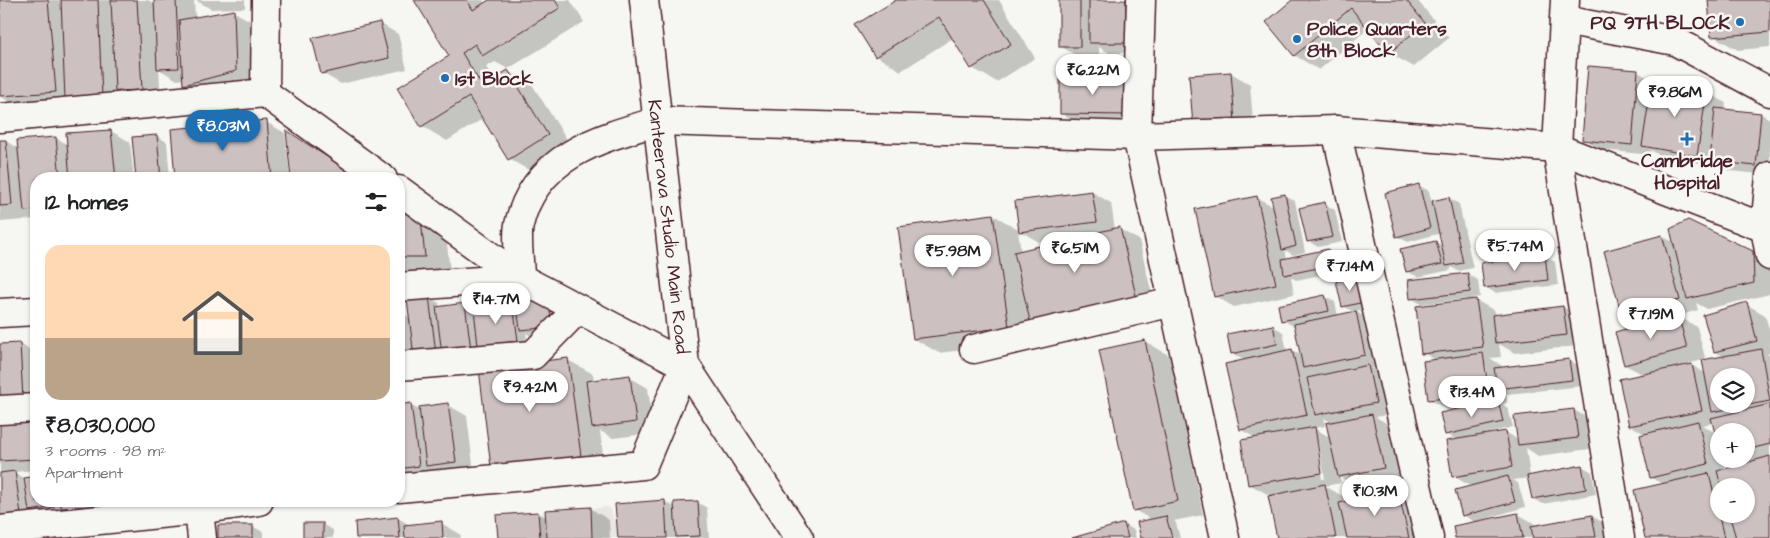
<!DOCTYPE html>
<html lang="en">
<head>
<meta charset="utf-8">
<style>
	:root { --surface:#fff; --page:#f6f6f6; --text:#202124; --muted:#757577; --accent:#1f6fb2 }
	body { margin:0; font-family:"Architects Daughter",sans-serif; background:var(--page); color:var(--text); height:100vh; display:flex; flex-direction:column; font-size:19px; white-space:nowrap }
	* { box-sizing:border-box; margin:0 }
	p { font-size:16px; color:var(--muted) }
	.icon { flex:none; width:28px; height:28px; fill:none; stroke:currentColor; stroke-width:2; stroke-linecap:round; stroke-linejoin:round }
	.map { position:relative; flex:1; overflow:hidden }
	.sheet { position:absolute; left:30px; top:172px; width:375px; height:335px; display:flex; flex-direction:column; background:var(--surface); border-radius:20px; box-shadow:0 1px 4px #0004 }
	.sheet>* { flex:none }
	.fabs { position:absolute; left:1710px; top:368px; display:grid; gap:10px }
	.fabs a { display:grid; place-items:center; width:45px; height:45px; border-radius:50%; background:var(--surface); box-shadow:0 1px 4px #0004; font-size:25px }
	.price { position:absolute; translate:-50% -42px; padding:0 11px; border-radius:18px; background:#fff; color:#222; font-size:16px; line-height:32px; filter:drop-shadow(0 1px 2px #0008) }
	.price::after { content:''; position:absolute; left:50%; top:30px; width:15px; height:11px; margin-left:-8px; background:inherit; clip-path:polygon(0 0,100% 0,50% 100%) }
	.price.current { background:var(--accent); color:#fff }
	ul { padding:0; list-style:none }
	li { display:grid; align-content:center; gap:10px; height:265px; padding:0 15px }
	li span { display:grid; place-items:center; height:155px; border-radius:15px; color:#555 }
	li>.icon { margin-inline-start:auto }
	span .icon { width:90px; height:90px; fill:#fffc; stroke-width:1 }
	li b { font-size:21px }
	h2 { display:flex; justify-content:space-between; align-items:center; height:60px; padding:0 15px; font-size:21px }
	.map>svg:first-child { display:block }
	.built { fill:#e9e6e3 }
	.shadow { fill:#0003; fill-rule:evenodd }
	.building { fill:#ccc1c0; stroke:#4a1f2b; fill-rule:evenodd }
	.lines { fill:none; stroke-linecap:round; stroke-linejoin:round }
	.minor-casing { stroke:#4a1f2b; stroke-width:31 }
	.minor { stroke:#f6f6f2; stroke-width:28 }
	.poi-dot { fill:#1f6fb2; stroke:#f6f6f2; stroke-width:2 }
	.labels { text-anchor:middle; stroke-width:5; stroke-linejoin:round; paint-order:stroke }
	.poi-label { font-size:19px; font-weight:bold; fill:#4a1f2b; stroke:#f6f6f2; text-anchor:start }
	.street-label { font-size:19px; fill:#4a1f2b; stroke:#f6f6f2 }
</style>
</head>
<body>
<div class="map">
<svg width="1770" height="538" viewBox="0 0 1770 538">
	<rect width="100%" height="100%" fill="#f6f6f2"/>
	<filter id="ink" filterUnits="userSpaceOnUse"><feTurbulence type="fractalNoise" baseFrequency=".02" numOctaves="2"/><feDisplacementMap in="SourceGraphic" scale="10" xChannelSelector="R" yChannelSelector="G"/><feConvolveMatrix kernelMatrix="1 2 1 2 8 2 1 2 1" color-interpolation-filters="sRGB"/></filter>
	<g filter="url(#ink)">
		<polygon class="built" points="610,507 619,538 538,538 533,514"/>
		<g class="shadow">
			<polygon points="0,0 148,0 155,4 155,0 194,0 195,18 233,11 252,22 255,81 203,95 184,84 184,79 177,80 159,69 161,100 135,101 120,92 121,108 24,110 0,96"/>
			<polygon points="195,0 245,0 245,8 211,9"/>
			<polygon points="416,0 483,0 485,4 491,0 570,0 584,22 508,69 495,62 486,67 494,80 508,71 533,86 573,149 534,173 509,159 484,118 447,141 422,126 398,88 451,56"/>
			<polygon points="898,0 999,0 1035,58 997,82 972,68 953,38 901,71 876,56"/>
			<polygon points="1060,0 1145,0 1144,53 1109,53 1099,47 1099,57 1079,57 1060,46"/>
			<polygon points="1294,0 1417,0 1449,38 1414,67 1389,53 1369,28 1319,70 1294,55"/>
			<polygon points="1709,0 1770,0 1770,47 1738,50 1713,36"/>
			<polygon points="379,23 398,34 407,69 341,84 322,73"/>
			<polygon points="1589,68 1638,72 1657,83 1707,92 1726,103 1725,110 1761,114 1770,119 1770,175 1730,171 1717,164 1716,166 1662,157 1651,150 1651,155 1603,150 1584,139"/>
			<polygon points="1231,73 1250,84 1254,133 1213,136"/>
			<polygon points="1062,78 1146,125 1081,125 1062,114"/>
			<polygon points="266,122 285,133 290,179 177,179"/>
			<polygon points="111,131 130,142 134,179 36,179 36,219 0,222 0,142 6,141 19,149 19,141 56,138 69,145"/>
			<polygon points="288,133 312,146 362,179 293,179"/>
			<polygon points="157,136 167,142 170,179 137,179"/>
			<polygon points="1418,185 1429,191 1434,212 1449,198 1459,204 1473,268 1458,271 1451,267 1451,270 1418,277 1408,272 1436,242 1444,247 1441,233 1408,242 1398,237"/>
			<path d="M1092 192 1111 203 1115 230 1119 229 1139 240 1155 307 1050 331 1030 320 1033 341 939 353 914 339 993 215 1020 230ZM1018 230 1039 242 1076 237V239L1021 252Z"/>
			<polygon points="1284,195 1295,201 1305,252 1293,255 1285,250 1287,259 1328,250 1338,256 1341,271 1296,280 1291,277 1294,294 1234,307 1215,296 1256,197 1274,207"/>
			<polygon points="399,203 446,235 450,271 399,271"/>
			<polygon points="1325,204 1335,210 1342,242 1318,247 1308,241"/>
			<path d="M1662 236 1675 243 1752 252 1770 262V294L1707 309 1696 303 1698 310 1678 316 1697 327 1706 361 1725 357 1715 352 1746 304 1765 315 1770 332V353L1767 354 1770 356V538H1646L1663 484 1651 478 1646 435 1630 425 1644 375 1625 365 1642 325 1623 315ZM1703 360 1705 373 1692 365 1683 367V365ZM1719 376H1746V404H1719ZM1713 423 1716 433 1702 425ZM1719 431H1746V459H1727L1739 466 1726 470 1723 459H1719ZM1719 486H1746V514H1719Z"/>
			<polygon points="1545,256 1555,262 1558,285 1495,293 1485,287"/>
			<path d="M1468 274 1478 280 1480 297 1472 298 1495 311 1496 316 1563 307 1582 318 1585 345 1515 353 1499 344 1501 357 1490 358 1502 366 1503 368 1569 360 1579 366 1582 386 1508 394 1506 393 1507 403 1502 404 1508 408 1513 427 1485 434 1486 436 1506 432 1518 440 1574 410 1593 421 1597 448 1538 456 1526 448 1530 476 1582 466 1592 472 1596 494 1543 504 1533 499 1529 478 1513 480 1518 483 1525 507 1475 522 1463 515 1472 487 1453 476 1457 440 1446 434 1455 409 1448 410 1429 399 1436 360 1423 353 1467 301 1466 299 1421 304 1411 298ZM1484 366H1486L1491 399H1488Z"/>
			<path d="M1338 282 1373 308 1355 311 1375 323 1384 366 1372 368 1387 377 1394 413 1376 417 1391 426 1403 479 1358 488 1340 477 1341 483 1325 486 1344 497 1345 503 1398 492 1417 503 1425 538H1278L1269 495 1249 484 1256 438 1241 430 1245 361 1232 353 1273 326 1283 332 1287 351 1292 350 1302 356 1295 326H1293L1283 320 1325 296 1335 302 1338 316 1354 312 1343 306ZM1324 418 1332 423 1331 438 1314 428 1325 426ZM1316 441H1318L1325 479H1322Z"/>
			<polygon points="429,297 439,303 440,307 464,304 474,310 513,306 518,309 558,303 562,332 531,336 526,333 528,346 481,355 399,377 399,311 410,318"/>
			<polygon points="1145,341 1170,356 1203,515 1174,521 1176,523 1180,538 1142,538 1152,520 1134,510"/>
			<polygon points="20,344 36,353 36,411 0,412 0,345"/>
			<polygon points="568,360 593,374 594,381 629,377 648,388 654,433 613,438 600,431 605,470 517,480"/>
			<polygon points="410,405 421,411 448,405 467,416 474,473 447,476 436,470 437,477 399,478 399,406"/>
			<polygon points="36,420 36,470 14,472 26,479 36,477 36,501 102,501 103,512 72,513 63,507 64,512 0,530 0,423"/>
			<polygon points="107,501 145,501 146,504 109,506"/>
			<polygon points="665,502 676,508 697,502 707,508 709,538 619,538"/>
			<polygon points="590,508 609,520 610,538 499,538 538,513 547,518"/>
			<polygon points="1518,514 1537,525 1592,516 1602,522 1605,538 1457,538"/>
			<polygon points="398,518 408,524 408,526 441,523 460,534 461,538 358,538"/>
			<polygon points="304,524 323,525 333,530 333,538 304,538"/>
			<polygon points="1123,524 1134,530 1136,538 1076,538"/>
			<polygon points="252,526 263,532 263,538 219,538"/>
		</g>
		<g class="building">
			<polygon points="0,0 48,0 56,92 0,96"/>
			<polygon points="61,0 98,0 102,98 65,99"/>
			<polygon points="111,0 137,0 142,90 115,91"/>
			<polygon points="154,0 176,0 179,68 157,69"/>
			<polygon points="414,0 467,0 473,10 489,0 555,0 560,8 482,56 475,44 462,53 482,86 508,70 548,135 508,160 469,97 421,127 397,88 449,56"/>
			<polygon points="896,0 984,0 1011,44 971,69 939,17 875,57 855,25"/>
			<rect x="1059" y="0" width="21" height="47"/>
			<rect x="1089" y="0" width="37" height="43"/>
			<polygon points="1292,0 1406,0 1425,23 1388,54 1351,8 1294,56 1266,22"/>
			<polygon points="1708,0 1770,0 1770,32 1711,37"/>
			<polygon points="234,10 236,71 183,85 179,20"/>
			<polygon points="380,22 389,58 321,74 312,38"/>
			<polygon points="1588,66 1638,70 1632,145 1582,140"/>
			<polygon points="1231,72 1235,122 1193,126 1189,75"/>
			<polygon points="1060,76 1127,77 1127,115 1060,114"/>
			<polygon points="1652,81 1707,90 1697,156 1642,146"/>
			<polygon points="1715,108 1761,113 1756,166 1710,161"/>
			<polygon points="267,120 272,179 175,179 171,129"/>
			<polygon points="111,130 116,179 70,179 66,133"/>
			<polygon points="286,130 361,179 291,179"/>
			<polygon points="157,135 161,179 136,179 132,137"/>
			<polygon points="56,137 60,179 36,179 36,210 24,211 17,140"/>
			<polygon points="0,140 6,140 12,205 0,206"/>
			<polygon points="1419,184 1430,228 1396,237 1385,193"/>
			<polygon points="1092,191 1097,222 1019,232 1015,201"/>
			<polygon points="1285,194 1296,246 1282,250 1271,197"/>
			<polygon points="1257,196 1276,284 1214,297 1195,209"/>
			<polygon points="1449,197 1463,263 1446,266 1432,201"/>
			<polygon points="1325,202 1333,237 1307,242 1299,208"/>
			<polygon points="399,203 421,219 425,257 399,257"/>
			<polygon points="993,214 1009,327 913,339 898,227"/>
			<polygon points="1688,220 1753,251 1754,283 1687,299 1670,229"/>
			<polygon points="1120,227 1136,296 1030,321 1014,252"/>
			<polygon points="1662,235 1680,300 1622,316 1604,251"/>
			<polygon points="1436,241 1442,264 1406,272 1400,249"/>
			<polygon points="1328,249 1332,265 1284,275 1282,259"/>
			<polygon points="1545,255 1548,280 1484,288 1481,263"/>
			<polygon points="1468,273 1470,292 1410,299 1408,280"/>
			<polygon points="1359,277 1364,302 1342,307 1336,281"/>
			<polygon points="1325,295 1329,311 1281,321 1278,305"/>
			<polygon points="429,296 436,354 414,357 407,299"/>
			<polygon points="548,296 552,327 520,330 516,299"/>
			<polygon points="1476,299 1483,347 1421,354 1416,306"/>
			<polygon points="1747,302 1757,341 1714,352 1703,315"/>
			<polygon points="465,303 471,350 442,354 436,307"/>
			<polygon points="513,304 518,341 478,346 474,309"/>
			<polygon points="1563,306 1567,335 1495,343 1492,315"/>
			<polygon points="1356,311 1365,355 1303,368 1294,324"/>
			<polygon points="1678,314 1687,348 1624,365 1615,332"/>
			<polygon points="1273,325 1277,344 1231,354 1227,334"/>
			<polygon points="1145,340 1178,501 1133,511 1099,350"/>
			<polygon points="20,343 23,400 0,401 0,344"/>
			<polygon points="1292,349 1307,415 1240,430 1225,364"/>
			<path d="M1761 349 1770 401 1712 412 1702 360ZM1719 376H1746V404H1719Z"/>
			<polygon points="1483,353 1489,393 1428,400 1423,361"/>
			<polygon points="568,358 581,456 491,467 479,369"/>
			<polygon points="1569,359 1572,380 1497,389 1494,368"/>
			<polygon points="1692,364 1702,411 1629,426 1619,379"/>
			<polygon points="1368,365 1376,403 1315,415 1307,378"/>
			<polygon points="630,375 636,422 592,428 586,381"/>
			<polygon points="1498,400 1503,422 1445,435 1440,413"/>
			<polygon points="411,403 419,466 399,469 399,405"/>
			<polygon points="448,403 456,462 426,466 419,407"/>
			<polygon points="1770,404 1770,444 1746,450 1746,431 1719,431 1719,448 1711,418"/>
			<polygon points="1574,409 1578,438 1518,445 1514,416"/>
			<polygon points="1372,414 1384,468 1338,477 1326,423"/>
			<polygon points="36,419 36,459 0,461 0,422"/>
			<polygon points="1698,421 1708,464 1650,478 1640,435"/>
			<polygon points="1315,427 1322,473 1248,485 1241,440"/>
			<polygon points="1506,431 1512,467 1452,477 1446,441"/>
			<polygon points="1770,456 1770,538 1736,538 1729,514 1746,514 1746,486 1721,486 1717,471"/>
			<polygon points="1582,465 1586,489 1532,499 1527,476"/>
			<polygon points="15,471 21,514 0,517 0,473"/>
			<polygon points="1709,473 1724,538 1645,538 1634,490"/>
			<polygon points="36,476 36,501 53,501 54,507 29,511 24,478"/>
			<polygon points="1508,476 1515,502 1462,516 1455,490"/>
			<polygon points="1325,484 1336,538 1277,538 1268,496"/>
			<polygon points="1398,491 1409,538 1347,538 1339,503"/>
			<polygon points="665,500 667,538 618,538 615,504"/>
			<polygon points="61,501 93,501 93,506 61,508"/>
			<polygon points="698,501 700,536 676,537 674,502"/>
			<polygon points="591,507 592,538 547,538 545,510"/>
			<polygon points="538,512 540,538 498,538 496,515"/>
			<polygon points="1518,513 1523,538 1455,538 1453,526"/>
			<polygon points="1592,515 1596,537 1533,538 1531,526"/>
			<polygon points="1166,516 1172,538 1141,538 1137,522"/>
			<polygon points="398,517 400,538 356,538 355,522"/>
			<polygon points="442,521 443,538 405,538 404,525"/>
			<rect x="303" y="523" width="20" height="15"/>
			<polygon points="1124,523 1128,538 1072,538"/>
			<rect x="218" y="525" width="35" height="13"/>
		</g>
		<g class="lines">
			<g class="minor-casing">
				<g id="minor">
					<polyline points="266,0 265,93 383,179"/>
					<path id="s1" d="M644 0 685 365 799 538"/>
					<polyline points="1141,0 1137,136 1225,538"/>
					<polyline points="1565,0 1557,148 1620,538"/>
					<polyline points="1564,20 1675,41 1770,92"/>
					<polyline points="0,118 265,93"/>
					<polyline points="1336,130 1429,538"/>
					<polyline points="1770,176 1765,228 1770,256"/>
					<polyline points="399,190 520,278"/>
					<path d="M520 278C520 264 516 238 519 225 534 156 600 138 659 121L1137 136 1336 130 1557 148 1770 230"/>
					<polyline points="399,287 520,278 685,365 643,465 399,488"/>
					<polyline points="0,313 36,311"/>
					<polyline points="974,349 1173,302"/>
					<polyline points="399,366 533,355 578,309"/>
					<polyline points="0,410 36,408"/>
					<polyline points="198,501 202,538"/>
					<polyline points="0,530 199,510 259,501"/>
				</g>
			</g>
			<use href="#minor" class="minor"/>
		</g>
	</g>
	<g class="poi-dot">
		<circle cx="1740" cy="22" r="5"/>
		<circle cx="1297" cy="39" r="5"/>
		<circle cx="445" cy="78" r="5"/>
		<path d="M1684.5 131.5h5v5h5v5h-5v5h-5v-5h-5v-5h5z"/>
	</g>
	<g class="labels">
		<g class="poi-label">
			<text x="1730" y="29" text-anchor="end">PQ 9TH BLOCK</text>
			<text x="1307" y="35">Police Quarters<tspan x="1307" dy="22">8th Block</tspan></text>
			<text x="455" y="85">1st Block</text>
			<text x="1687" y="167" text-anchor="middle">Cambridge<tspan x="1687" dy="22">Hospital</tspan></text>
		</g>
		<g class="street-label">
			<text dy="7" stroke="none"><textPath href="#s1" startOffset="228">Kanteerava Studio Main Road</textPath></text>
		</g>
	</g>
</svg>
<div class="fabs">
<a><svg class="icon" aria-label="layers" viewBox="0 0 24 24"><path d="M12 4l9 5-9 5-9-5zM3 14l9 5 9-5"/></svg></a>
<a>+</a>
<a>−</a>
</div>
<b class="price" style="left:1093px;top:96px">₹6.22M</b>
<b class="price" style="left:1675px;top:118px">₹9.86M</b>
<b class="price current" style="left:223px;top:152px">₹8.03M</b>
<b class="price" style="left:1515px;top:272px">₹5.74M</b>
<b class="price" style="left:1075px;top:274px">₹6.51M</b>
<b class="price" style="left:953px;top:277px">₹5.98M</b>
<b class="price" style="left:1350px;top:292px">₹7.14M</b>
<b class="price" style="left:496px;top:325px">₹14.7M</b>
<b class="price" style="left:1651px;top:340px">₹7.19M</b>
<b class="price" style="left:530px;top:413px">₹9.42M</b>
<b class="price" style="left:1472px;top:418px">₹13.4M</b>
<b class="price" style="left:1375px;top:517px">₹10.3M</b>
<section class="sheet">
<h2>12 homes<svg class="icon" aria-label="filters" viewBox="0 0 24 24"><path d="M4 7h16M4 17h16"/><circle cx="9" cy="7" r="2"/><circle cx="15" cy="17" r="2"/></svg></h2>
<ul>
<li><span style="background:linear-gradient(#ffd9b3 60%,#b9a48a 0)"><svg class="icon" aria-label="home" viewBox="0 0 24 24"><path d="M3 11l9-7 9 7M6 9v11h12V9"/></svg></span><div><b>₹8,030,000</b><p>3 rooms · 98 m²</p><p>Apartment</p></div></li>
</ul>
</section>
</div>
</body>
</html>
